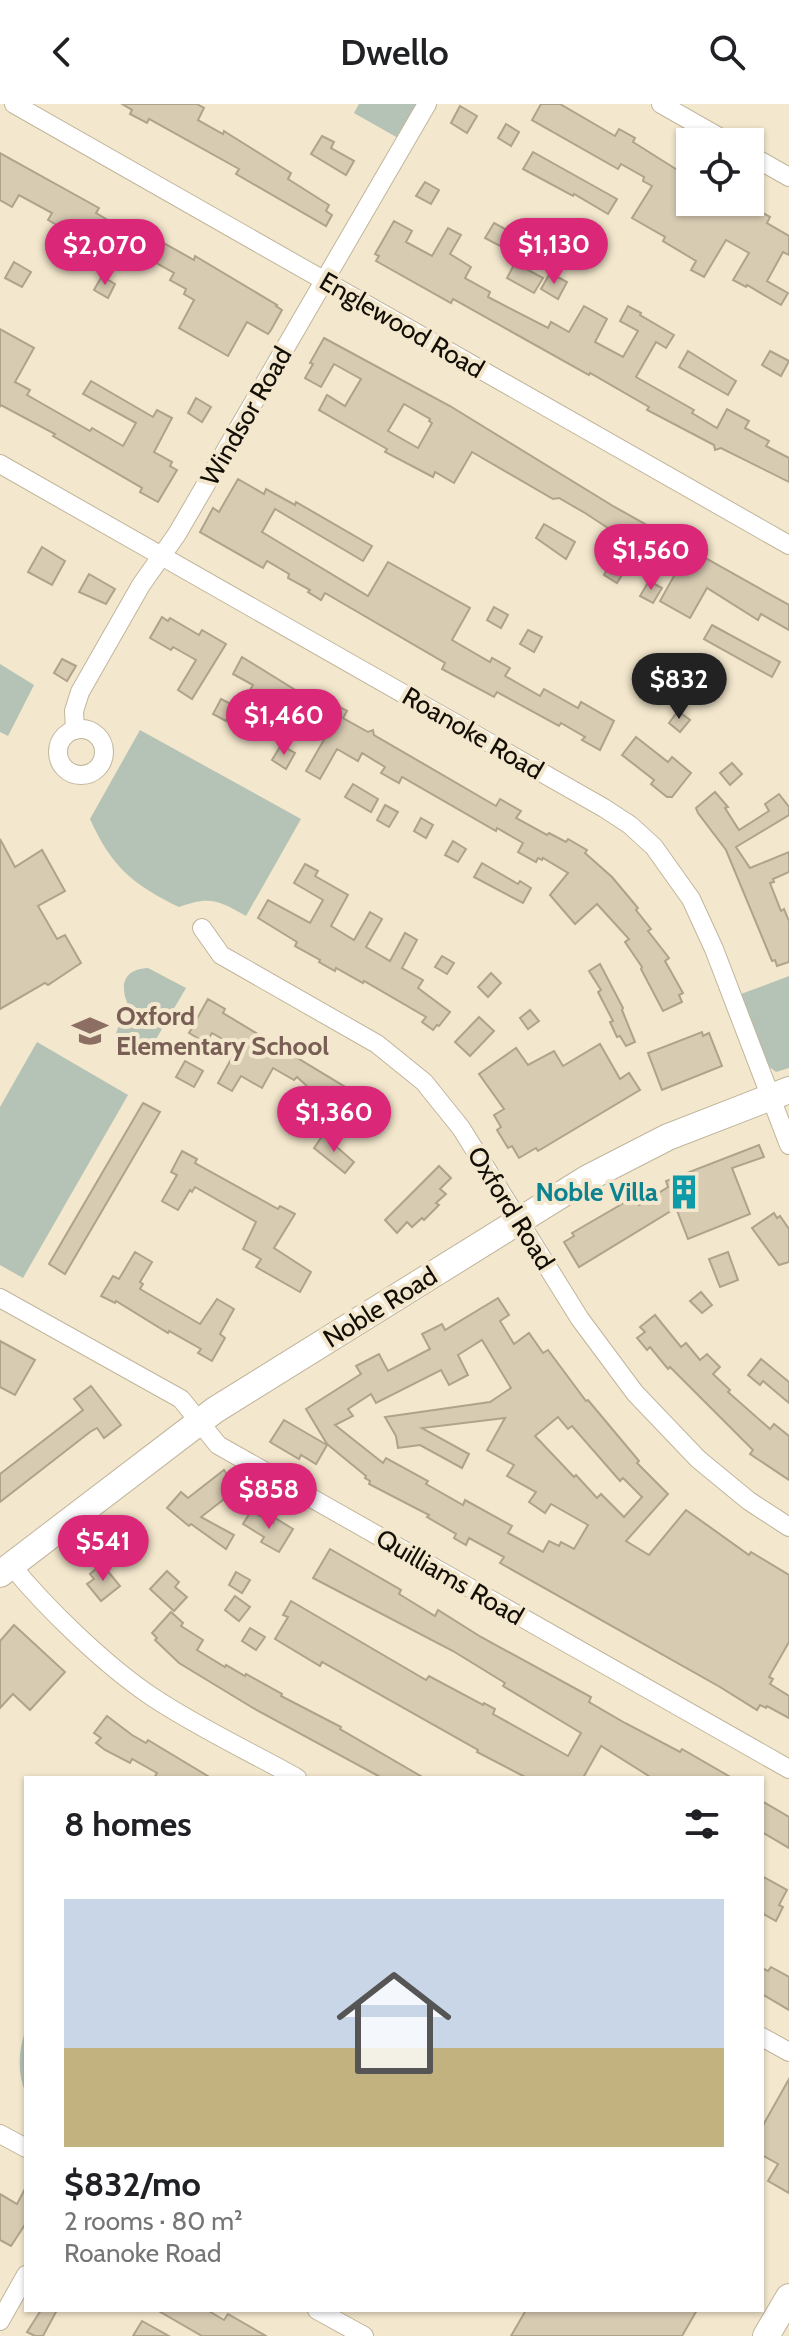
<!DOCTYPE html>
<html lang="en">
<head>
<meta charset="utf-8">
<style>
	:root { --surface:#fff; --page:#f2f2f2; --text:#202124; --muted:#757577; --accent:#db2777 }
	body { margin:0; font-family:Cabin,sans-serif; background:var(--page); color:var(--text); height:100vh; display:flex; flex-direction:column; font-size:30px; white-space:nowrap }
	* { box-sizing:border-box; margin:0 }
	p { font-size:26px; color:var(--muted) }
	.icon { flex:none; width:44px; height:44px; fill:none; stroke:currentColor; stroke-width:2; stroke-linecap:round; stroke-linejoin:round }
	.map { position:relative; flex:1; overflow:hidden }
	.sheet { position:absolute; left:24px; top:1672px; width:740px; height:536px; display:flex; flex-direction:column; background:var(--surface); border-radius:0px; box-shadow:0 2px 6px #0004 }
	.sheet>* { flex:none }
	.tools { position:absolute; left:676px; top:24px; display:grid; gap:16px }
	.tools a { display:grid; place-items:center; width:88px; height:88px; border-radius:0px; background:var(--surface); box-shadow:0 2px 6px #0004; font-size:40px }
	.price { position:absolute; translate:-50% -68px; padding:0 18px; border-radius:28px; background:var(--accent); color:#fff; font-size:26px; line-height:52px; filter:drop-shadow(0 2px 4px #0008) }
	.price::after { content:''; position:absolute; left:50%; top:48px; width:24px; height:18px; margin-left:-12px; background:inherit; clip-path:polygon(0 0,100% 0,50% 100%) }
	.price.current { background:#222; color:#fff }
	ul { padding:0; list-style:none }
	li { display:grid; align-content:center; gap:16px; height:424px; padding:0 40px }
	li span { display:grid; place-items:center; height:248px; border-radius:0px; color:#555 }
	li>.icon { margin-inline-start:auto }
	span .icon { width:144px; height:144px; fill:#fffc; stroke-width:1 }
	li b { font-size:34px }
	h2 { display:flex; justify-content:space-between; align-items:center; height:96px; padding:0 40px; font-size:34px }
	header { display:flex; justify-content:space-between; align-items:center; height:104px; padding:0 40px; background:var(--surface); font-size:36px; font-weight:600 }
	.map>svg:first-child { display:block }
	.green { fill:#b4c3b5 }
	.building { fill:#d7cbb2; stroke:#afa38b; stroke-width:2; fill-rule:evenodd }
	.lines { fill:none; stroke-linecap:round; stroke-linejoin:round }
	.minor-casing { stroke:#c1b59c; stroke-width:20 }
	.secondary-casing { stroke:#c1b59c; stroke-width:28 }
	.minor { stroke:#fff; stroke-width:18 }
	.secondary { stroke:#fff; stroke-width:26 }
	.labels { text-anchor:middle; stroke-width:8; stroke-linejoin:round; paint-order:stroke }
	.street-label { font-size:26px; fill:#130f07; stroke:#f3e7cd }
	.education-label { font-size:26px; font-weight:bold; fill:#785e54; stroke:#f3e7cd; text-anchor:start }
	.culture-label { font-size:26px; font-weight:bold; fill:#0d838f; stroke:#f3e7cd; text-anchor:end }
</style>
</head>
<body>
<header><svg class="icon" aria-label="back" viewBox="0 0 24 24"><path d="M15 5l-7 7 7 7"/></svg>Dwello<svg class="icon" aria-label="search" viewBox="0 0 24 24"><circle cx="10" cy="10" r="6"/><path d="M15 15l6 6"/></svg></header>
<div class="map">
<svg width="789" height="2232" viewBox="0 0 789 2232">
	<rect width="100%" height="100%" fill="#f3e7cd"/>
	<g class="green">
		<polygon points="359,0 417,0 398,34 354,9"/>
		<polygon points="0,560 34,581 8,632 0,628"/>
		<path d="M140 626 301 715 246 812C218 796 210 792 179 803 133 781 111 762 90 715Z"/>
		<path d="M148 864 186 884 152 942 147 947 132 950 120 942 115 932 120 919 132 909C121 889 117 866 148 864Z"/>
		<polygon points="789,872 789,964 776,968 767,961 741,890"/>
		<polygon points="37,938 128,991 23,1174 0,1161 0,1003"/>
		<path d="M26 1925V1990C17 1969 18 1947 26 1925Z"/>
	</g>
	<g class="building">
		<polygon points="122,0 197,0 204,4 198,16 223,30 224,27 227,29 291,69 288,75 329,101 326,107 332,111 326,122 236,70 239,65 149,15 147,19 130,10 132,6"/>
		<polygon points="541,0 560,0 615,32 619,25 635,34 633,38 690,74 690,98 730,98 749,109 753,103 770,113 767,119 789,132 789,151 783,148 767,177 788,189 781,201 747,181 746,183 733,176 749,149 726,136 704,173 691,166 696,157 663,137 665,133 632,114 652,82 643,77 644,73 621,60 618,65 532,16"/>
		<polygon points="460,2 477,12 467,29 451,19"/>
		<polygon points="506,20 519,28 511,42 498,34"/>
		<polygon points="322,32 334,38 331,44 354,57 346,71 311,50"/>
		<polygon points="533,48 617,95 608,110 574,90 573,92 523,65"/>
		<polygon points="0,49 99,104 96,109 123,125 124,122 148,135 151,132 194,156 195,152 277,201 276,202 282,206 271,226 268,230 247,218 228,252 179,224 194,196 184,190 186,185 170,176 174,169 149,155 146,160 86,127 81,135 48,116 52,109 19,91 12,103 0,96"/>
		<polygon points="425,78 439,86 431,100 416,92"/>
		<polygon points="394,117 412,127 406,138 432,152 448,124 461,131 450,150 471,163 465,174 490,188 488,193 548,224 551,218 569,228 584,202 607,215 595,238 623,253 638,227 620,217 628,202 641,209 640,211 674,231 666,244 656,238 636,273 694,306 692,309 717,324 727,305 749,317 745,324 769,337 766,342 789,354 789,378 721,344 715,346 714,341 647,306 649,303 590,269 589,271 453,195 451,199 376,157 379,152 375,150"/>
		<polygon points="494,119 509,127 500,142 485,134"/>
		<polygon points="14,158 31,168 22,183 5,174"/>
		<polygon points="515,159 543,174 534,189 507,174"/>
		<polygon points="550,169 567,178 558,195 541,185"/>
		<polygon points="102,172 115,180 108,194 94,186"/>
		<polygon points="0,225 34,244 15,278 30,286 27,291 90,327 92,324 123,342 136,319 83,290 91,277 153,313 157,306 172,314 154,348 172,358 170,362 177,366 158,398 140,388 142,384 53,332 55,330 1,301 0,303"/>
		<path d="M324 234 450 302 613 402 789 501V526L761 510 758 516 707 484 690 514 660 497 679 463 634 438 631 444 608 431 611 426 585 409 559 394 553 395 472 348 454 379 435 368 433 373 385 348 387 345 319 306 327 291 345 302 361 275 334 260 321 283 305 274 313 260 310 259ZM404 300 430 315 429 317 432 319 418 344 388 327Z"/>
		<polygon points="688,247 736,277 728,291 679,263"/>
		<polygon points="770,247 789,257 781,272 762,261"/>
		<polygon points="196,294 211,303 202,318 188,309"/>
		<polygon points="238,375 264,390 266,385 295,401 296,398 372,442 363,457 275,405 262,428 368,492 388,458 470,504 452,536 490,558 492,554 510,564 505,572 540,592 544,585 578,604 581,598 614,617 600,646 582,636 585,633 561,619 559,622 497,588 494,593 442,565 445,559 325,489 321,496 308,488 310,486 288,474 289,470 267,457 263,464 200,428 213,404 219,408"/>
		<polygon points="544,420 575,438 566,455 536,434"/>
		<polygon points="42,443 65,457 52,481 28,468"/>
		<polygon points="613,456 626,464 617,479 604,471"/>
		<polygon points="89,470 115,485 106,500 79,488"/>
		<polygon points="649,477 662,484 653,499 640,492"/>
		<polygon points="494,503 508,511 501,524 487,516"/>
		<polygon points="162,513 168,517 170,514 199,531 202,526 226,540 192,595 178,586 196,556 173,543 171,546 150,534"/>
		<polygon points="712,521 780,558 772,573 704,535"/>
		<polygon points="528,526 542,533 534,548 520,540"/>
		<polygon points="242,553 302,590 303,587 329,601 331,598 347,607 343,614 368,628 373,626 374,631 496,702 500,695 521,707 516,714 547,731 549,729 566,738 568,735 587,746 585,749 612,773 638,804 636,806 651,825 648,827 669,854 665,857 683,889 679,891 682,898 663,907 641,865 642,863 625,838 629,835 597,800 575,820 550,791 568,769 543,754 542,756 538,754 536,758 518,748 523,739 497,724 496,727 402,673 399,679 381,669 385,663 362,649 358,657 337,645 320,675 306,667 325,634 313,628 317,621 270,594 268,597 250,586 253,581 233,570"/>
		<polygon points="62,555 76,562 67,577 54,569"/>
		<polygon points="642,565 654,573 647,586 634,578"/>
		<polygon points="221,595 233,601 226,617 213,610"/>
		<polygon points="678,607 690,616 680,628 669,619"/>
		<polygon points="636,633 668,658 672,653 691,669 672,693 667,693 651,680 654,676 622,651"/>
		<polygon points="281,641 295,649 286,665 272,656"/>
		<polygon points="732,659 742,670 730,681 720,669"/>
		<polygon points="353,680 378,695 371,708 345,693"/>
		<polygon points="715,688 728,703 725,704 739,726 769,707 765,700 779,690 789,703 789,711 736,743 750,764 789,748 789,768 773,775 774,778 770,779 781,807 784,805 789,817 789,858 777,862 775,856 772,857 726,746 698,709 696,704"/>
		<polygon points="385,701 398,708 389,723 377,716"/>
		<polygon points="421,714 433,721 426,734 414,727"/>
		<polygon points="0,735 15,763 42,746 65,787 38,802 57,835 65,831 81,859 48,881 45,879 0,905"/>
		<polygon points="453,737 466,745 458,758 445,751"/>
		<polygon points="482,759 518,780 520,777 531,784 523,799 474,773"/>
		<polygon points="305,760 318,767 315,772 348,791 331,822 354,836 370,808 382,815 366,843 390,857 405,829 417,836 402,864 423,876 418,884 450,908 439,922 437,921 433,926 422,918 426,913 364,877 363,879 336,864 335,867 319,858 320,856 295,842 297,838 258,814 268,796 310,819 323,796 294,779"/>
		<polygon points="442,852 454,859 447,870 435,863"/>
		<polygon points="600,860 623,904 622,906 635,938 626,942 620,932 617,933 610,918 613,917 598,888 601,886 589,867"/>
		<polygon points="491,869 501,879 488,893 478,883"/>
		<polygon points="208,895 225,905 223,909 385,1007 382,1010 386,1013 371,1030 358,1019 360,1016 310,985 297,973 294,976 273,964 262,984 241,972 232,987 218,979 235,948 232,946 234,942 212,929 206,939 189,929"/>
		<polygon points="530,906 539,917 528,925 520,914"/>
		<polygon points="479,913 494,927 470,952 455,938"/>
		<polygon points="702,928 703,932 709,929 722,962 662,986 648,949"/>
		<polygon points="600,940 620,975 629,969 640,986 538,1047 536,1044 519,1054 512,1042 508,1044 497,1026 501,1023 494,1011 504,1005 479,970 516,944 528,961 554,947 563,962"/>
		<polygon points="185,957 203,967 194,983 176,973"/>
		<polygon points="143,999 160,1008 65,1170 49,1160"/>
		<polygon points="297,1009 308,1016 301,1028 290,1022"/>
		<polygon points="323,1031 354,1058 345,1069 314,1044"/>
		<polygon points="759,1041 764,1053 732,1064 750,1110 688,1135 676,1104 579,1163 564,1138 574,1132 572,1129 634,1093 639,1101 668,1083 666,1077"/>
		<polygon points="182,1047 197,1055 195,1059 278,1105 280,1102 295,1110 274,1144 311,1168 300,1188 256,1163 261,1155 243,1145 256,1118 195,1083 192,1088 190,1086 178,1106 162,1097 177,1071 171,1068"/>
		<polygon points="439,1062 451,1074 440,1085 446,1090 436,1099 439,1101 424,1116 422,1114 412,1123 407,1118 397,1129 385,1116"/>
		<polygon points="774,1109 777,1114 780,1112 789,1125 789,1158 779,1161 752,1124"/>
		<polygon points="135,1148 152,1158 140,1178 143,1180 140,1185 200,1220 217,1195 234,1205 220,1230 225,1234 212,1257 198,1249 201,1245 169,1227 168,1229 116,1197 115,1199 101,1192 113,1172 119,1175"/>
		<polygon points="728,1148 738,1176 720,1183 709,1155"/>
		<polygon points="701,1188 712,1201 702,1209 690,1197"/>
		<path d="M498 1194 509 1211 500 1217 514 1240 529 1229 543 1249 548 1246 586 1297 588 1296 639 1357 637 1359 668 1390 626 1437 649 1451 686 1406 749 1451 751 1448 789 1471V1538L769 1573 773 1575 770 1580 789 1592V1614L767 1602 766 1604 760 1601 757 1606 720 1583 500 1459 504 1453 469 1434 466 1441 454 1434 456 1430 427 1413 429 1411 369 1380 370 1377 365 1374 366 1372 327 1340 306 1305 361 1270 356 1262 379 1250 388 1267 430 1245 422 1230 442 1220 445 1226ZM482 1236 511 1284 490 1298 385 1313 396 1332 398 1344 420 1341 462 1364 469 1350 422 1324 505 1314 487 1346 514 1361 507 1372 536 1388 529 1398 545 1409 551 1400 588 1421 574 1445 561 1438 559 1442 549 1437 543 1448 508 1429 512 1422 465 1396 463 1401 426 1380 428 1377 386 1354 383 1359 335 1321 353 1312 348 1305 371 1290 376 1299 441 1266 449 1281 468 1271 458 1251ZM558 1313 568 1325 572 1322 620 1377 623 1374 642 1393 624 1413 601 1390 597 1394 576 1371 574 1373 535 1332Z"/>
		<polygon points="655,1211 681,1243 686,1239 700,1256 707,1250 720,1263 713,1270 730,1286 728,1288 770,1325 774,1320 789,1332 789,1376 750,1350 753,1346 670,1263 668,1265 650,1243 647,1246 637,1234 645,1228 640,1223"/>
		<polygon points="0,1237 35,1256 15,1291 0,1283"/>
		<polygon points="761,1255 789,1278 789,1299 763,1277 760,1281 748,1271"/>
		<polygon points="91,1282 121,1321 104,1334 97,1324 90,1328 0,1398 0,1370 83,1306 74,1295"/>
		<polygon points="284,1316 327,1341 316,1360 301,1351 299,1355 270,1338"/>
		<polygon points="224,1366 237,1385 201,1413 234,1431 226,1445 191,1420 189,1422 167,1404 181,1388 188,1394"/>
		<polygon points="251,1407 273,1419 275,1414 293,1425 279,1448 261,1438 264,1433 243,1420"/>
		<polygon points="330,1445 401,1486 399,1490 435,1512 438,1506 481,1533 591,1593 589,1598 625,1619 680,1648 682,1645 732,1674 652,1674 601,1642 583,1674 527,1674 477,1648 478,1646 322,1558 320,1562 275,1535 288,1513 283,1511 291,1497 426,1576 429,1572 483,1601 484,1599 495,1605 493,1610 568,1652 581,1629 503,1582 505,1579 453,1547 313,1474"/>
		<polygon points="102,1460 120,1482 101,1497 87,1480 94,1475 90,1470"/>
		<polygon points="167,1467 179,1478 175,1483 187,1493 174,1507 150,1485"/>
		<polygon points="236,1468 250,1476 242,1489 229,1481"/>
		<polygon points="235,1492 250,1503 239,1517 225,1506"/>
		<polygon points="171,1508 183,1519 181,1522 203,1536 197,1546 225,1563 226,1561 245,1572 246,1570 282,1590 281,1592 341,1623 340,1625 424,1674 382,1674 253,1604 179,1559 155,1536 157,1534 152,1529"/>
		<polygon points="14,1521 65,1568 30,1606 13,1590 0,1604 0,1537"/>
		<polygon points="250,1524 265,1533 256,1546 242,1537"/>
		<polygon points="107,1612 132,1631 146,1639 148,1636 211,1674 154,1674 157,1669 132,1655 130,1659 105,1646 96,1639 101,1634 94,1629"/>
		<polygon points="762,1697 789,1713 789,1744 762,1728"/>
		<polygon points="762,1772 787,1786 779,1801 783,1803 776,1817 762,1809"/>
		<polygon points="771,1863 789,1873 789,1906 762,1890 762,1864 768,1867"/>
		<polygon points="789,1975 789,2089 768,2077 778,2060 762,2051 762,2023"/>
		<polygon points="26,2083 26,2119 11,2142 0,2136 0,2090 17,2100"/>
		<polygon points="41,2206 57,2206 43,2232 35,2232 27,2228"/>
		<polygon points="157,2206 207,2206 224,2216 228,2210 266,2232 202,2232"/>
		<polygon points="526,2206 697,2206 682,2232 511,2232"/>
		<polygon points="142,2217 169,2232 133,2232"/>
	</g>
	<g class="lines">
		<g class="minor-casing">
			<g id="minor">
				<polyline points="14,0 789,441"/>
				<polyline points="661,0 728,38"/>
				<polyline points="750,51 789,73"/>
				<polyline points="0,360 604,704 630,721 654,743 691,795 714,845 789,1041"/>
				<circle cx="81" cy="648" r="23"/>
				<polyline points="75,626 74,607 80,588 141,481 177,430 427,0"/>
				<polyline points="202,824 221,851 377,940 424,978 461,1024 580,1215 635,1289 698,1355 749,1397 789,1423"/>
				<polyline points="0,1194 181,1295 218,1341 789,1665"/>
				<path d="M11 1461C46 1504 105 1561 151 1592 197 1623 249 1647 297 1674"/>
				<polyline points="762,1933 789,1948"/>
				<polyline points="0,2030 26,2044"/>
				<polyline points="317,2206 364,2232"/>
				<polyline points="0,2217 26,2171"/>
			</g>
		</g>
		<g class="secondary-casing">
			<g id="secondary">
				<polyline points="0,1470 215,1306 588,1074 668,1033 789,986"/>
				<polyline points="766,2232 789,2193"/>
			</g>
		</g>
		<use href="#minor" class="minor"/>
		<use href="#secondary" class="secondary"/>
	</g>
	<defs>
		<g id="school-bare" transform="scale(2.76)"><path d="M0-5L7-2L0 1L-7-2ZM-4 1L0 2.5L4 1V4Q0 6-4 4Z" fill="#8d6e63" stroke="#f3e7cd" stroke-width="2.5" paint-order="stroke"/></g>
		<g id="building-bare" transform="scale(2.76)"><path d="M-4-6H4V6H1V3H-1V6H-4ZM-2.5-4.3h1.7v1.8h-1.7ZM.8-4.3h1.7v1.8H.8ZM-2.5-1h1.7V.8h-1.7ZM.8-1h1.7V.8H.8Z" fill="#0f9aa8" stroke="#f3e7cd" stroke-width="2.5" paint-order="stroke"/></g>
	</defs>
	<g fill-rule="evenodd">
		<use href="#school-bare" x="90" y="927"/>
		<use href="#building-bare" x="684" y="1088"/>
	</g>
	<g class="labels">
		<g class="street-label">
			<text transform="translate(402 221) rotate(30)" y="9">Englewood Road</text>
			<text transform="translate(246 312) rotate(-60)" y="9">Windsor Road</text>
			<text transform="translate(473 629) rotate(30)" y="9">Roanoke Road</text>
			<text transform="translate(511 1104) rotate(58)" y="9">Oxford Road</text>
			<text transform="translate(380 1203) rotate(-32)" y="9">Noble Road</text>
			<text transform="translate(450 1473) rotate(30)" y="9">Quilliams Road</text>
		</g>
		<g class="education-label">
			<text x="116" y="921">Oxford<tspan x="116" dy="30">Elementary School</tspan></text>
		</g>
		<g class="culture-label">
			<text x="658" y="1097">Noble Villa</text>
		</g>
	</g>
</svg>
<div class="tools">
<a><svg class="icon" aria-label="locate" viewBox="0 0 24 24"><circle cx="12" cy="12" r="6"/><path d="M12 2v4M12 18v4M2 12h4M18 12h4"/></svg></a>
</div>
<b class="price" style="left:554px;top:182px">$1,130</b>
<b class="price" style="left:105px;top:183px">$2,070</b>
<b class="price" style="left:651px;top:488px">$1,560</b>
<b class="price current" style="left:679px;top:617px">$832</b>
<b class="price" style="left:284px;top:653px">$1,460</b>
<b class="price" style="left:334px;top:1050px">$1,360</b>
<b class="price" style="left:269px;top:1427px">$858</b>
<b class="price" style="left:103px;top:1479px">$541</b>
<section class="sheet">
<h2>8 homes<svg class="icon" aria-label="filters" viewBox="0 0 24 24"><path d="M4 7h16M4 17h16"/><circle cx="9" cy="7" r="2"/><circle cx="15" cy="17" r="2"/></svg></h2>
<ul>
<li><span style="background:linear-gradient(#c9d6e8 60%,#c2b280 0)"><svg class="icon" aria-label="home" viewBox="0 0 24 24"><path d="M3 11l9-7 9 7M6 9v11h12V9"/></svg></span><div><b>$832/mo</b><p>2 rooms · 80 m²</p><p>Roanoke Road</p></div></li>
</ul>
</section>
</div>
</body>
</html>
